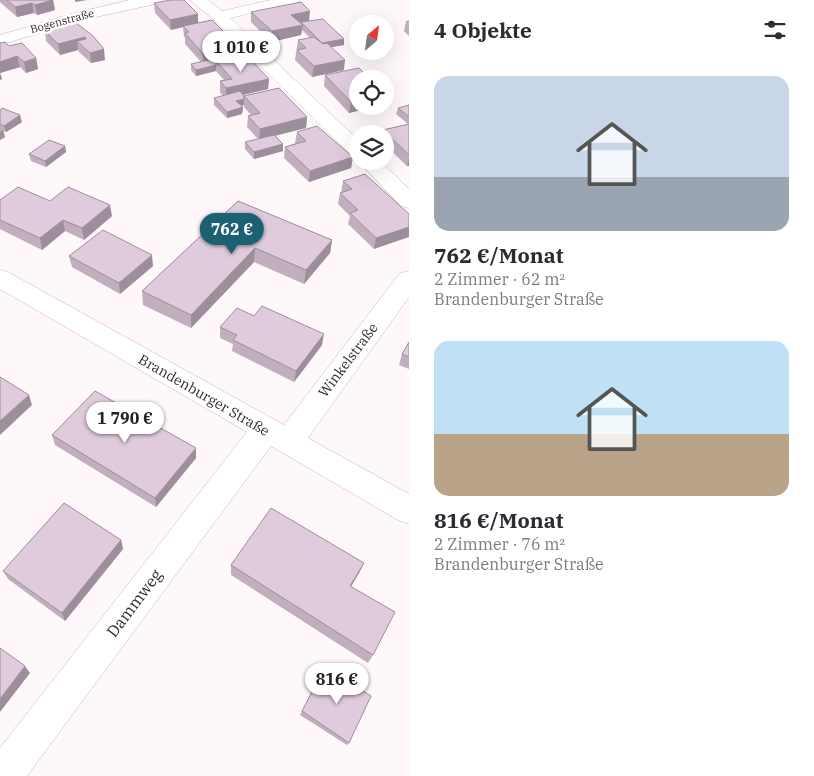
<!DOCTYPE html>
<html lang="de">
<head>
<meta charset="utf-8">
<style>
	:root { --surface:#fff; --page:#f2f2f3; --text:#2b2b33; --muted:#7c7c81; --accent:#1c6073 }
	body { margin:0; font-family:"IBM Plex Serif",serif; background:var(--page); color:var(--text); height:100vh; display:flex; flex-direction:column; font-size:19px; white-space:nowrap }
	* { box-sizing:border-box; margin:0 }
	p { font-size:16px; color:var(--muted) }
	.icon { flex:none; width:28px; height:28px; fill:none; stroke:currentColor; stroke-width:2; stroke-linecap:round; stroke-linejoin:round }
	.map { position:relative; flex:1; overflow:hidden }
	.side { display:flex; flex-direction:column; background:var(--surface); width:405px }
	.side>* { flex:none }
	.needle { width:32px; rotate:29deg }
	.buttons { position:absolute; left:349px; top:15px; display:grid; gap:10px }
	.buttons a { display:grid; place-items:center; width:45px; height:45px; border-radius:50%; background:var(--surface); box-shadow:0 5px 20px #0002; font-size:25px }
	.price { position:absolute; translate:-50% -42px; padding:0 11px; border-radius:18px; background:#fff; color:#222; font-size:16px; line-height:32px; filter:drop-shadow(0 1px 2px #0008) }
	.price::after { content:''; position:absolute; left:50%; top:30px; width:15px; height:11px; margin-left:-8px; background:inherit; clip-path:polygon(0 0,100% 0,50% 100%) }
	.price.on { background:var(--accent); color:#fff }
	ul { padding:0; list-style:none }
	li { display:grid; align-content:center; gap:10px; height:265px; padding:0 25px }
	li span { display:grid; place-items:center; height:155px; border-radius:15px; color:#555 }
	li>.icon { margin-inline-start:auto }
	span .icon { width:90px; height:90px; fill:#fffc; stroke-width:1 }
	li b { font-size:21px }
	h2 { display:flex; justify-content:space-between; align-items:center; height:60px; padding:0 25px; font-size:21px }
	main { display:flex; flex:1; min-height:0 }
	.map>svg:first-child { display:block }
	.lines { fill:none; stroke-linecap:round; stroke-linejoin:round }
	.street-casing { stroke:#cfb3bb; stroke-width:1 }
	.street { fill:#fff; fill-rule:evenodd }
	.wall { fill:#c1afbe }
	.shaded-wall { fill:#9d8e9b }
	.building { fill:#e0cbdd; stroke:#9d8e9b }
	.labels { text-anchor:middle; stroke-width:5; stroke-linejoin:round; paint-order:stroke }
	.far-street-label { font-size:11px; fill:#362b2e; stroke:#fff }
	.street-label { font-size:14px; fill:#362b2e; stroke:#fff }
	.near-street-label { font-size:16px; fill:#362b2e; stroke:#fff }
</style>
</head>
<body>
<main>
<div class="map">
<svg width="409" height="776" viewBox="0 0 409 776">
	<rect width="100%" height="100%" fill="#fef8fa"/>
	<g class="lines">
		<g class="street-casing">
			<g id="street">
				<polygon points="130,0 163,0 160,3 82,20 0,45 0,35 71,14"/>
				<polygon points="190,0 208,0 222,11 271,0 300,0 297,3 230,18 358,140 358,157 351,155 213,19"/>
				<polygon points="358,161 380,161 409,189 409,208 401,206"/>
				<polygon points="0,270 8,272 284,425 400,273 409,271 409,297 308,438 409,494 409,524 398,520 271,446 27,776 0,776 0,748 247,432 0,289"/>
			</g>
		</g>
		<use href="#street" class="street"/>
	</g>
	<g class="wall">
		<polygon points="0,0 53,0 55,10 37,15 34,13 17,17 0,2"/>
		<polygon points="154,3 198,23 237,57 233,58 238,63 269,79 268,89 243,95 244,96 307,117 306,128 275,135 283,144 283,151 254,159 245,149 245,142 258,139 247,127 248,116 251,115 244,107 244,105 241,106 243,107 242,114 227,118 214,105 214,98 223,96 220,92 220,81 224,80 216,71 196,76 191,70 191,64 201,62 185,44 185,38 184,36 183,27 171,30 155,13"/>
		<polygon points="251,12 309,21 300,23 301,24 301,22 344,45 332,47 344,70 312,77 295,60 298,40 310,38 302,30 301,35 271,42 251,22"/>
		<polygon points="409,20 409,36 404,31 406,21"/>
		<polygon points="76,23 105,60 91,63 79,52 78,50 60,55 46,41 45,31"/>
		<polygon points="0,43 9,46 36,58 38,69 26,73 20,67 0,73 2,79 0,80"/>
		<polygon points="325,75 358,106 377,106 349,113 324,86"/>
		<polygon points="409,105 409,166 407,166 385,145 385,134 383,134 383,130 408,124 396,114 398,108"/>
		<polygon points="0,110 22,122 6,132 3,131 5,137 0,140"/>
		<polygon points="297,132 353,157 351,168 309,182 284,158 285,147 296,143 295,143"/>
		<polygon points="65,146 66,152 46,167 31,161 29,154"/>
		<polygon points="343,181 409,214 374,249 348,224 350,216 338,204 340,193 341,193"/>
		<polygon points="0,200 50,201 112,216 84,240 65,231 42,250 0,229"/>
		<polygon points="238,201 332,240 330,253 304,284 254,262 191,328 143,305 142,291"/>
		<polygon points="69,256 153,266 120,294 72,267"/>
		<polygon points="254,316 322,345 294,382 232,351 233,344 220,338 220,327"/>
		<polygon points="409,342 409,369 399,365 402,354"/>
		<polygon points="52,435 196,448 196,458 156,507 55,445"/>
		<polygon points="121,540 123,549 65,621 8,579 3,571"/>
		<polygon points="364,563 359,573 351,586 373,655 368,663 231,575 231,565"/>
		<polygon points="325,667 349,743 347,745 300,715"/>
	</g>
	<g class="shaded-wall">
		<polygon points="53,0 55,10 37,15 35,5"/>
		<polygon points="75,0 87,0 75,2"/>
		<polygon points="32,3 34,13 17,17 15,7"/>
		<polygon points="310,11 309,21 290,25 291,15"/>
		<polygon points="198,14 198,24 183,26 183,27 171,30 170,20"/>
		<polygon points="303,25 301,35 271,42 272,31"/>
		<polygon points="85,37 86,47 77,41 78,50 60,55 58,44"/>
		<polygon points="344,39 344,45 321,49 322,43"/>
		<polygon points="238,46 237,57 203,64 203,54"/>
		<polygon points="104,49 105,60 91,63 90,53"/>
		<polygon points="17,56 20,67 0,73 2,79 0,80 0,62"/>
		<polygon points="36,58 38,69 26,73 24,62"/>
		<polygon points="345,60 344,70 312,77 314,66"/>
		<polygon points="216,65 216,71 196,76 196,70"/>
		<polygon points="269,79 268,89 226,99 226,88"/>
		<polygon points="244,99 244,105 236,107 236,101"/>
		<polygon points="358,100 358,106 377,106 349,113 351,102"/>
		<polygon points="243,107 242,114 227,118 227,112"/>
		<polygon points="20,115 22,122 6,132 4,126"/>
		<polygon points="307,117 306,128 259,140 260,129"/>
		<polygon points="3,130 5,137 0,140 0,132"/>
		<polygon points="283,144 283,151 254,159 254,152"/>
		<polygon points="65,146 66,152 46,167 45,161"/>
		<polygon points="353,157 351,168 309,182 310,171"/>
		<polygon points="409,158 409,166 407,166"/>
		<polygon points="110,205 112,216 84,240 82,228"/>
		<polygon points="63,220 65,231 42,250 40,238"/>
		<polygon points="409,227 409,237 374,249 376,238"/>
		<polygon points="332,240 330,253 304,284 306,270"/>
		<polygon points="255,248 254,262 191,328 191,315"/>
		<polygon points="152,255 153,266 120,294 119,283"/>
		<polygon points="324,334 322,345 294,382 296,371"/>
		<polygon points="29,395 32,405 0,435 0,421"/>
		<polygon points="196,448 196,458 156,507 155,498"/>
		<polygon points="121,540 123,549 65,621 62,613"/>
		<polygon points="364,563 359,573 346,595 350,586"/>
		<polygon points="25,666 30,673 0,712 0,699"/>
	</g>
	<g class="building">
		<polygon points="7,0 53,0 35,5 32,3 15,7"/>
		<polygon points="171,0 184,0 198,14 170,20 154,3"/>
		<polygon points="301,2 310,11 291,15 303,25 272,31 251,12"/>
		<polygon points="323,19 344,39 322,43 301,22"/>
		<polygon points="212,20 238,46 203,54 185,33 189,32 183,26"/>
		<polygon points="76,23 92,35 104,49 90,53 77,41 86,39 85,37 58,44 45,31"/>
		<polygon points="314,37 323,44 327,43 345,60 314,66 297,50 306,48 298,40"/>
		<polygon points="5,42 9,46 22,43 36,58 24,62 17,56 0,62 0,43"/>
		<polygon points="217,58 220,60 216,61 216,65 196,70 191,64"/>
		<polygon points="233,58 238,63 251,60 269,79 226,88 220,81 232,79 216,61"/>
		<polygon points="359,68 370,79 358,79 358,100 351,102 325,75"/>
		<polygon points="279,88 307,117 260,129 248,116 260,113 244,96"/>
		<polygon points="240,91 244,96 244,99 236,101 243,107 227,112 214,98"/>
		<polygon points="409,105 409,117 398,108"/>
		<polygon points="2,108 20,115 4,126 0,124 0,110"/>
		<polygon points="409,124 409,155 383,130"/>
		<polygon points="317,126 353,157 310,171 285,147 306,141 297,132"/>
		<polygon points="274,135 283,144 254,152 245,142"/>
		<polygon points="49,140 65,146 45,161 29,154"/>
		<polygon points="365,174 409,214 409,227 376,238 350,213 358,210 340,193 352,189 343,181"/>
		<polygon points="18,187 50,201 68,187 110,205 82,228 63,220 40,238 0,220 0,200"/>
		<polygon points="238,201 332,240 306,270 255,248 191,315 142,291"/>
		<polygon points="103,230 152,255 119,283 69,256"/>
		<polygon points="262,306 324,334 296,371 233,340 237,335 220,327 237,308 254,316"/>
		<polygon points="409,342 409,357 402,354"/>
		<polygon points="0,377 29,395 0,421"/>
		<polygon points="95,391 196,448 155,498 52,435"/>
		<polygon points="64,503 121,540 62,613 3,571"/>
		<polygon points="271,508 364,563 350,586 395,612 373,655 231,565"/>
		<polygon points="0,648 25,666 0,699"/>
		<polygon points="325,667 371,696 349,743 302,711"/>
	</g>
	<g class="labels">
		<g class="far-street-label">
			<text transform="translate(62 21) rotate(-15)" y="4">Bogenstraße</text>
		</g>
		<g class="street-label">
			<text transform="translate(348 360) rotate(-53)" y="5">Winkelstraße</text>
			<text transform="translate(204 395) rotate(30)" y="5">Brandenburger Straße</text>
		</g>
		<g class="near-street-label">
			<text transform="translate(134 603) rotate(-53)" y="6">Dammweg</text>
		</g>
	</g>
</svg>
<div class="buttons">
<a><svg class="needle" viewBox="-14 -14 28 28"><path d="M0-13l5 13h-10z" fill="#e53935"/><path d="M0 13l5-13h-10z" fill="#7c7c81"/></svg></a>
<a><svg class="icon" aria-label="locate" viewBox="0 0 24 24"><circle cx="12" cy="12" r="6"/><path d="M12 2v4M12 18v4M2 12h4M18 12h4"/></svg></a>
<a><svg class="icon" aria-label="layers" viewBox="0 0 24 24"><path d="M12 4l9 5-9 5-9-5zM3 14l9 5 9-5"/></svg></a>
</div>
<b class="price" style="left:241px;top:73px">1 010 €</b>
<b class="price on" style="left:232px;top:255px">762 €</b>
<b class="price" style="left:125px;top:444px">1 790 €</b>
<b class="price" style="left:337px;top:705px">816 €</b>
</div>
<section class="side">
<h2>4 Objekte<svg class="icon" aria-label="filters" viewBox="0 0 24 24"><path d="M4 7h16M4 17h16"/><circle cx="9" cy="7" r="2"/><circle cx="15" cy="17" r="2"/></svg></h2>
<ul>
<li><span style="background:linear-gradient(#c9d6e8 65%,#9aa5b1 0)"><svg class="icon" aria-label="home" viewBox="0 0 24 24"><path d="M3 11l9-7 9 7M6 9v11h12V9"/></svg></span><div><b>762 €/Monat</b><p>2 Zimmer · 62 m²</p><p>Brandenburger Straße</p></div></li>
<li><span style="background:linear-gradient(#bfe0f5 60%,#b9a48a 0)"><svg class="icon" aria-label="home" viewBox="0 0 24 24"><path d="M3 11l9-7 9 7M6 9v11h12V9"/></svg></span><div><b>816 €/Monat</b><p>2 Zimmer · 76 m²</p><p>Brandenburger Straße</p></div></li>
</ul>
</section>
</main>
</body>
</html>
